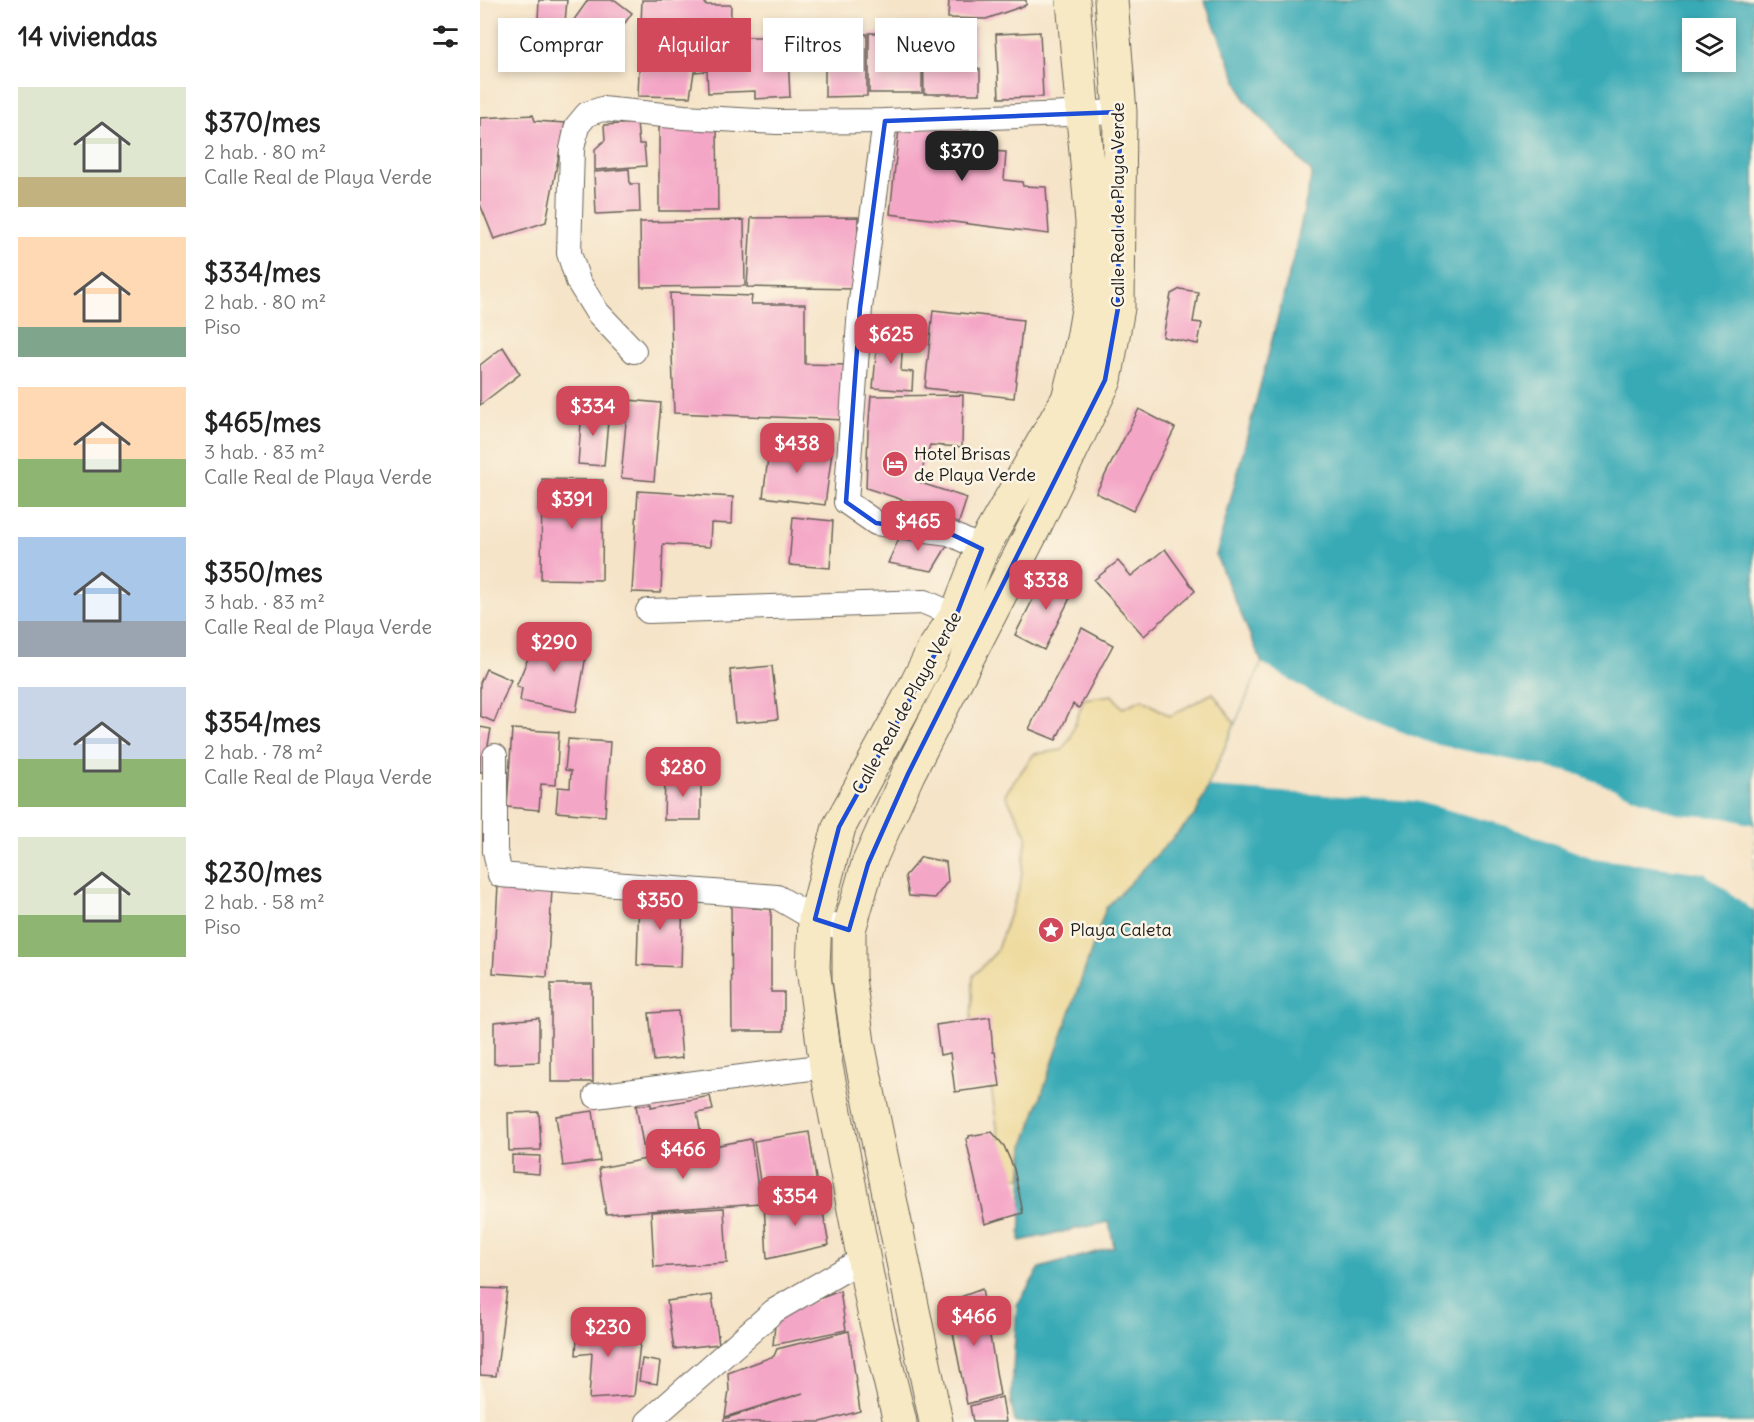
<!DOCTYPE html>
<html lang="es">
<head>
<meta charset="utf-8">
<style>
	:root { --surface:#fff; --page:#f6f6f6; --text:#222; --muted:#767676; --accent:#d1495b }
	body { margin:0; font-family:Delius,sans-serif; background:var(--page); color:var(--text); height:100vh; display:flex; flex-direction:column; font-size:22px; white-space:nowrap }
	* { box-sizing:border-box; margin:0 }
	p { font-size:20px; color:var(--muted) }
	.icon { flex:none; width:33px; height:33px; fill:none; stroke:currentColor; stroke-width:2; stroke-linecap:round; stroke-linejoin:round }
	.map { position:relative; flex:1; overflow:hidden }
	.panel { display:flex; flex-direction:column; background:var(--surface); width:480px }
	.panel>* { flex:none }
	.banner { position:absolute; left:18px; top:18px; width:570px; height:54px; display:flex; gap:12px }
	.tools { position:absolute; left:1202px; top:18px; display:grid; gap:12px }
	.tools a { display:grid; place-items:center; width:54px; height:54px; border-radius:0px; background:var(--surface); box-shadow:0 3px 9px #0003; font-size:30px }
	.price { position:absolute; translate:-50% -51px; padding:0 14px; border-radius:12px; background:var(--accent); color:#fff; font-size:20px; line-height:39px; filter:drop-shadow(0 2px 3px #0008) }
	.price::after { content:''; position:absolute; left:50%; top:36px; width:18px; height:14px; margin-left:-9px; background:inherit; clip-path:polygon(0 0,100% 0,50% 100%) }
	.price.on { background:#222; color:#fff }
	ul { padding:0; list-style:none }
	li { display:flex; align-items:center; gap:18px; height:150px; padding:0 18px }
	li span { display:grid; place-items:center; flex:none; width:168px; height:120px; border-radius:0px; color:#555 }
	li>.icon { margin-inline-start:auto }
	span .icon { width:72px; height:72px; fill:#fffc; stroke-width:1 }
	li b { font-size:26px }
	h2 { display:flex; justify-content:space-between; align-items:center; height:72px; padding:0 18px; font-size:26px }
	.pill { padding:0 21px; border-radius:0px; background:var(--surface); box-shadow:0 3px 9px #0003; font-size:21px; line-height:54px }
	.pill.on { background:var(--accent); color:#fff }
	main { display:flex; flex:1; min-height:0 }
	.map>svg:first-child { display:block }
	.sand { fill:#eeda9e; stroke:#857b5d; stroke-width:1.5 }
	.water { fill:#39aab6; stroke:#2a6369; stroke-width:1.5; fill-rule:evenodd }
	.pier { fill:#f5e4c8 }
	.building { fill:#f4a6c6 }
	.lines { fill:none; stroke-linecap:round; stroke-linejoin:round }
	.street-casing { stroke:#686258; stroke-width:26 }
	.secondary-casing { stroke:#686258; stroke-width:35 }
	.street { stroke:#fff; stroke-width:24 }
	.secondary { stroke:#f6e9c3; stroke-width:33 }
	.marked { fill:none; stroke:#1d4ed8; stroke-width:4.5; stroke-linejoin:round }
	.labels { text-anchor:middle; stroke-width:5; stroke-linejoin:round; paint-order:stroke }
	.street-label { font-size:18px; fill:#1c1c1c; stroke:#fcf5e5 }
	.poi-label { font-size:18px; fill:#1c1c1c; stroke:#fcf5e5; text-anchor:start }
</style>
</head>
<body>
<main>
<section class="panel">
<h2>14 viviendas<svg class="icon" aria-label="filters" viewBox="0 0 24 24"><path d="M4 7h16M4 17h16"/><circle cx="9" cy="7" r="2"/><circle cx="15" cy="17" r="2"/></svg></h2>
<ul>
<li><span style="background:linear-gradient(#dfe7d0 75%,#c2b280 0)"><svg class="icon" aria-label="home" viewBox="0 0 24 24"><path d="M3 11l9-7 9 7M6 9v11h12V9"/></svg></span><div><b>$370/mes</b><p>2 hab. · 80 m²</p><p>Calle Real de Playa Verde</p></div></li>
<li><span style="background:linear-gradient(#ffd9b3 75%,#7fa58c 0)"><svg class="icon" aria-label="home" viewBox="0 0 24 24"><path d="M3 11l9-7 9 7M6 9v11h12V9"/></svg></span><div><b>$334/mes</b><p>2 hab. · 80 m²</p><p>Piso</p></div></li>
<li><span style="background:linear-gradient(#ffd9b3 60%,#8fb573 0)"><svg class="icon" aria-label="home" viewBox="0 0 24 24"><path d="M3 11l9-7 9 7M6 9v11h12V9"/></svg></span><div><b>$465/mes</b><p>3 hab. · 83 m²</p><p>Calle Real de Playa Verde</p></div></li>
<li><span style="background:linear-gradient(#a9c7e8 70%,#9aa5b1 0)"><svg class="icon" aria-label="home" viewBox="0 0 24 24"><path d="M3 11l9-7 9 7M6 9v11h12V9"/></svg></span><div><b>$350/mes</b><p>3 hab. · 83 m²</p><p>Calle Real de Playa Verde</p></div></li>
<li><span style="background:linear-gradient(#c9d6e8 60%,#8fb573 0)"><svg class="icon" aria-label="home" viewBox="0 0 24 24"><path d="M3 11l9-7 9 7M6 9v11h12V9"/></svg></span><div><b>$354/mes</b><p>2 hab. · 78 m²</p><p>Calle Real de Playa Verde</p></div></li>
<li><span style="background:linear-gradient(#dfe7d0 65%,#8fb573 0)"><svg class="icon" aria-label="home" viewBox="0 0 24 24"><path d="M3 11l9-7 9 7M6 9v11h12V9"/></svg></span><div><b>$230/mes</b><p>2 hab. · 58 m²</p><p>Piso</p></div></li>
</ul>
</section>
<div class="map">
<svg width="1274" height="1422" viewBox="0 0 1274 1422">
	<rect width="100%" height="100%" fill="#fcf5e5"/>
	<filter id="ink" filterUnits="userSpaceOnUse"><feTurbulence type="fractalNoise" baseFrequency=".0167" numOctaves="2"/><feDisplacementMap in="SourceGraphic" scale="12" xChannelSelector="R" yChannelSelector="G"/><feConvolveMatrix kernelMatrix="1 2 1 2 8 2 1 2 1" color-interpolation-filters="sRGB"/></filter>
	<filter id="wash" filterUnits="userSpaceOnUse"><feTurbulence type="fractalNoise" baseFrequency=".008" numOctaves="4" result="noise"/><feDisplacementMap in="SourceGraphic" scale="24" xChannelSelector="R" yChannelSelector="G"/><feGaussianBlur stdDeviation="1.35" result="paint"/><feColorMatrix in="noise" values="0 0 0 0 0 0 0 0 0 0 0 0 0 0 0 0 0 1.4 0 .05"/><feComposite in="paint" operator="in"/></filter>
	<g filter="url(#wash)">
		<rect width="100%" height="100%" fill="#f5e4c8"/>
		<polygon class="sand" points="733,693 755,724 716,814 626,908 544,1146 541,1178 525,1179 501,1021 491,1023 493,976 516,952 540,886 547,835 525,794 554,754 582,750 590,738 604,699 632,695 643,708 662,699 690,716"/>
		<path class="water" d="M724 0H1274V1422H784L783 1421 782 1422H535L531 1403 537 1305 560 1268 634 1247 629 1222 540 1241 544 1146 626 908 716 814 782 663 736 556 814 255 832 173 765 100ZM1212 28H1245V62H1212Z"/>
		<polygon class="pier" points="782,663 850,704 953,744 1094,773 1197,814 1245,818 1274,825 1274,911 1224,873 1113,858 1027,826 935,801 728,787"/>
		<g id="blocks">
			<g class="building">
				<polygon points="59,0 87,0 85,22 58,20"/>
				<polygon points="108,0 135,0 152,13 129,46 93,21"/>
				<polygon points="162,0 225,0 225,5 251,5 250,35 220,35 216,61 221,37 291,37 293,55 308,54 310,97 275,99 275,91 228,93 227,71 214,72 210,97 158,96"/>
				<polygon points="469,0 546,0 546,5 506,19 468,18"/>
				<polygon points="495,26 495,69 500,69 500,94 444,94 443,27"/>
				<polygon points="560,32 563,97 519,98 516,34"/>
				<rect x="389" y="33" width="53" height="60"/>
				<polygon points="348,34 387,34 387,96 345,97 345,59 349,59"/>
				<polygon points="53,115 55,121 85,123 66,222 14,239 0,204 0,118"/>
				<polygon points="157,123 159,144 164,144 166,166 115,170 115,149 125,140 124,125"/>
				<polygon points="179,124 237,128 238,211 179,211"/>
				<polygon points="510,127 508,151 526,152 524,180 542,182 543,186 566,187 569,234 410,214 419,128"/>
				<polygon points="149,169 150,184 159,184 160,212 116,214 114,172"/>
				<polygon points="378,217 377,289 267,287 271,218"/>
				<polygon points="264,220 265,286 161,287 160,222"/>
				<polygon points="700,289 718,292 713,322 722,323 718,344 683,337 691,294"/>
				<polygon points="190,293 272,296 271,304 325,304 325,364 368,365 366,420 194,413"/>
				<polygon points="453,310 543,320 534,398 445,388"/>
				<polygon points="398,335 423,337 421,371 433,372 432,391 393,388"/>
				<polygon points="23,347 40,374 0,405 0,365"/>
				<polygon points="483,395 482,447 450,445 438,482 487,498 478,525 427,508 429,502 386,488 388,432 391,396"/>
				<polygon points="148,400 181,403 174,481 141,478"/>
				<polygon points="102,408 129,410 124,466 98,464"/>
				<polygon points="659,409 695,428 653,511 616,493"/>
				<polygon points="290,443 352,452 345,505 283,497"/>
				<polygon points="62,479 123,480 122,580 61,579"/>
				<polygon points="158,491 253,497 252,524 231,523 230,547 183,544 181,593 152,592"/>
				<polygon points="313,517 353,521 350,568 309,565"/>
				<polygon points="421,534 470,541 452,571 408,563"/>
				<polygon points="685,549 715,591 664,636 614,580 638,561 651,576"/>
				<polygon points="567,571 596,586 564,650 535,635"/>
				<polygon points="602,628 633,645 599,708 593,704 576,740 549,729 567,692 568,692"/>
				<polygon points="57,637 109,639 96,712 40,701 42,688 36,687"/>
				<polygon points="292,666 298,719 255,723 250,670"/>
				<polygon points="6,669 31,680 14,722 0,716 0,683"/>
				<polygon points="0,727 11,729 3,772 0,772"/>
				<polygon points="32,729 79,732 76,785 61,784 59,810 27,807"/>
				<polygon points="88,739 130,742 125,816 76,812 78,787 90,788 91,771 85,770"/>
				<polygon points="185,776 221,776 221,820 184,820"/>
				<polygon points="441,857 466,862 468,881 455,898 429,896 425,876"/>
				<polygon points="18,885 72,889 67,977 13,973"/>
				<polygon points="159,895 203,897 201,967 157,965"/>
				<polygon points="251,900 273,900 273,908 291,909 291,992 304,992 304,1031 252,1031"/>
				<polygon points="71,984 112,984 113,1082 71,1082"/>
				<polygon points="198,1011 202,1058 174,1061 169,1013"/>
				<polygon points="510,1017 513,1052 515,1052 520,1086 475,1092 470,1053 460,1055 456,1025"/>
				<polygon points="59,1018 59,1062 14,1064 14,1022"/>
				<polygon points="230,1096 233,1110 217,1113 222,1139 164,1150 156,1106 171,1104 171,1107"/>
				<polygon points="113,1111 120,1161 83,1166 76,1116"/>
				<polygon points="59,1112 61,1150 29,1151 28,1113"/>
				<polygon points="329,1132 338,1192 283,1201 274,1141"/>
				<polygon points="512,1132 524,1146 534,1169 543,1213 505,1224 486,1139 489,1138 489,1136"/>
				<polygon points="271,1139 280,1203 126,1214 119,1168"/>
				<polygon points="32,1155 60,1156 59,1174 32,1172"/>
				<polygon points="340,1196 349,1245 287,1259 284,1204"/>
				<polygon points="244,1208 247,1263 174,1267 171,1212"/>
				<polygon points="0,1288 27,1289 16,1376 0,1375"/>
				<polygon points="502,1289 520,1395 487,1404 467,1302"/>
				<polygon points="360,1291 366,1330 293,1345 296,1315"/>
				<polygon points="232,1295 239,1344 194,1349 187,1301"/>
				<polygon points="98,1318 143,1321 143,1343 160,1344 154,1396 109,1399 112,1353 96,1355"/>
				<polygon points="369,1331 380,1411 341,1422 244,1422 244,1419 323,1393 245,1417 249,1391 248,1373 294,1356 297,1349"/>
				<polygon points="162,1359 180,1362 177,1384 159,1381"/>
				<polygon points="522,1397 526,1422 493,1422 490,1406"/>
			</g>
		</g>
	</g>
	<g filter="url(#ink)">
		<use href="#blocks" fill-opacity="0" stroke="#686258" stroke-width="1.5"/>
		<g class="lines">
			<g class="street-casing">
				<g id="street">
					<polyline points="405,121 380,308 366,502 396,523 469,533 502,549"/>
					<polyline points="154,351 117,312 98,281 89,253 92,149 97,126 107,114 122,109 204,117 297,122 405,121 640,112"/>
					<polyline points="168,611 445,602 476,616 489,625"/>
					<polyline points="15,756 15,851 20,875 297,897 335,919 369,930"/>
					<polyline points="116,1096 346,1066"/>
					<polyline points="168,1422 294,1311 383,1259"/>
				</g>
			</g>
			<g class="secondary-casing">
				<g id="secondary">
					<polyline points="420,1422 396,1322 346,1066 333,968 335,919 359,827 437,683 454,649 476,616 502,549 588,399 603,339 611,292 612,222 593,0"/>
					<polyline points="456,1422 378,1043 369,978 369,930 388,864 428,774 554,528 625,380 638,308 640,112 631,0"/>
				</g>
			</g>
			<use href="#street" class="street"/>
			<use href="#secondary" class="secondary"/>
		</g>
	</g>
	<path class="marked" d="M640 112 638 308 625 380 428 774 388 864 369 930 335 919 359 827 476 616 502 549 469 533 396 523 366 502 380 308 405 121Z"/>
	<defs>
		<g id="hotel-disc" transform="scale(1.35)"><circle r="9.5" fill="#d1495b" stroke="#fcf5e5"/><path d="M-6-4.5h1.5V1H6V5H4.5V3h-9V5H-6ZM-4 0a1.8 1.8 0 1 1 3.6 0ZM.5 0V-2.5h3Q6-2.5 6 0Z" fill="#fff"/></g>
		<g id="sight-disc" transform="scale(1.35)"><circle r="9.5" fill="#d1495b" stroke="#fcf5e5"/><path d="M0-6L1.8-2.2L6-1.7L2.9 1.2L3.7 5.4L0 3.3L-3.7 5.4L-2.9 1.2L-6-1.7L-1.8-2.2Z" fill="#fff"/></g>
	</defs>
	<g fill-rule="evenodd">
		<use href="#hotel-disc" x="415" y="464"/>
		<use href="#sight-disc" x="571" y="930"/>
	</g>
	<g class="labels">
		<g class="street-label">
			<text transform="translate(638 205) rotate(-90)" y="6">Calle Real de Playa Verde</text>
			<text transform="translate(427 703) rotate(-61)" y="6">Calle Real de Playa Verde</text>
		</g>
		<g class="poi-label">
			<text x="434" y="460">Hotel Brisas<tspan x="434" dy="21">de Playa Verde</tspan></text>
			<text x="590" y="936">Playa Caleta</text>
		</g>
	</g>
</svg>
<div class="tools">
<a><svg class="icon" aria-label="layers" viewBox="0 0 24 24"><path d="M12 4l9 5-9 5-9-5zM3 14l9 5 9-5"/></svg></a>
</div>
<b class="price on" style="left:482px;top:182px">$370</b>
<b class="price" style="left:411px;top:365px">$625</b>
<b class="price" style="left:113px;top:437px">$334</b>
<b class="price" style="left:317px;top:474px">$438</b>
<b class="price" style="left:92px;top:530px">$391</b>
<b class="price" style="left:438px;top:552px">$465</b>
<b class="price" style="left:566px;top:611px">$338</b>
<b class="price" style="left:74px;top:673px">$290</b>
<b class="price" style="left:203px;top:798px">$280</b>
<b class="price" style="left:180px;top:931px">$350</b>
<b class="price" style="left:203px;top:1180px">$466</b>
<b class="price" style="left:315px;top:1227px">$354</b>
<b class="price" style="left:494px;top:1347px">$466</b>
<b class="price" style="left:128px;top:1358px">$230</b>
<div class="banner">
<a class="pill">Comprar</a>
<a class="pill on">Alquilar</a>
<a class="pill">Filtros</a>
<a class="pill">Nuevo</a>
</div>
</div>
</main>
</body>
</html>
